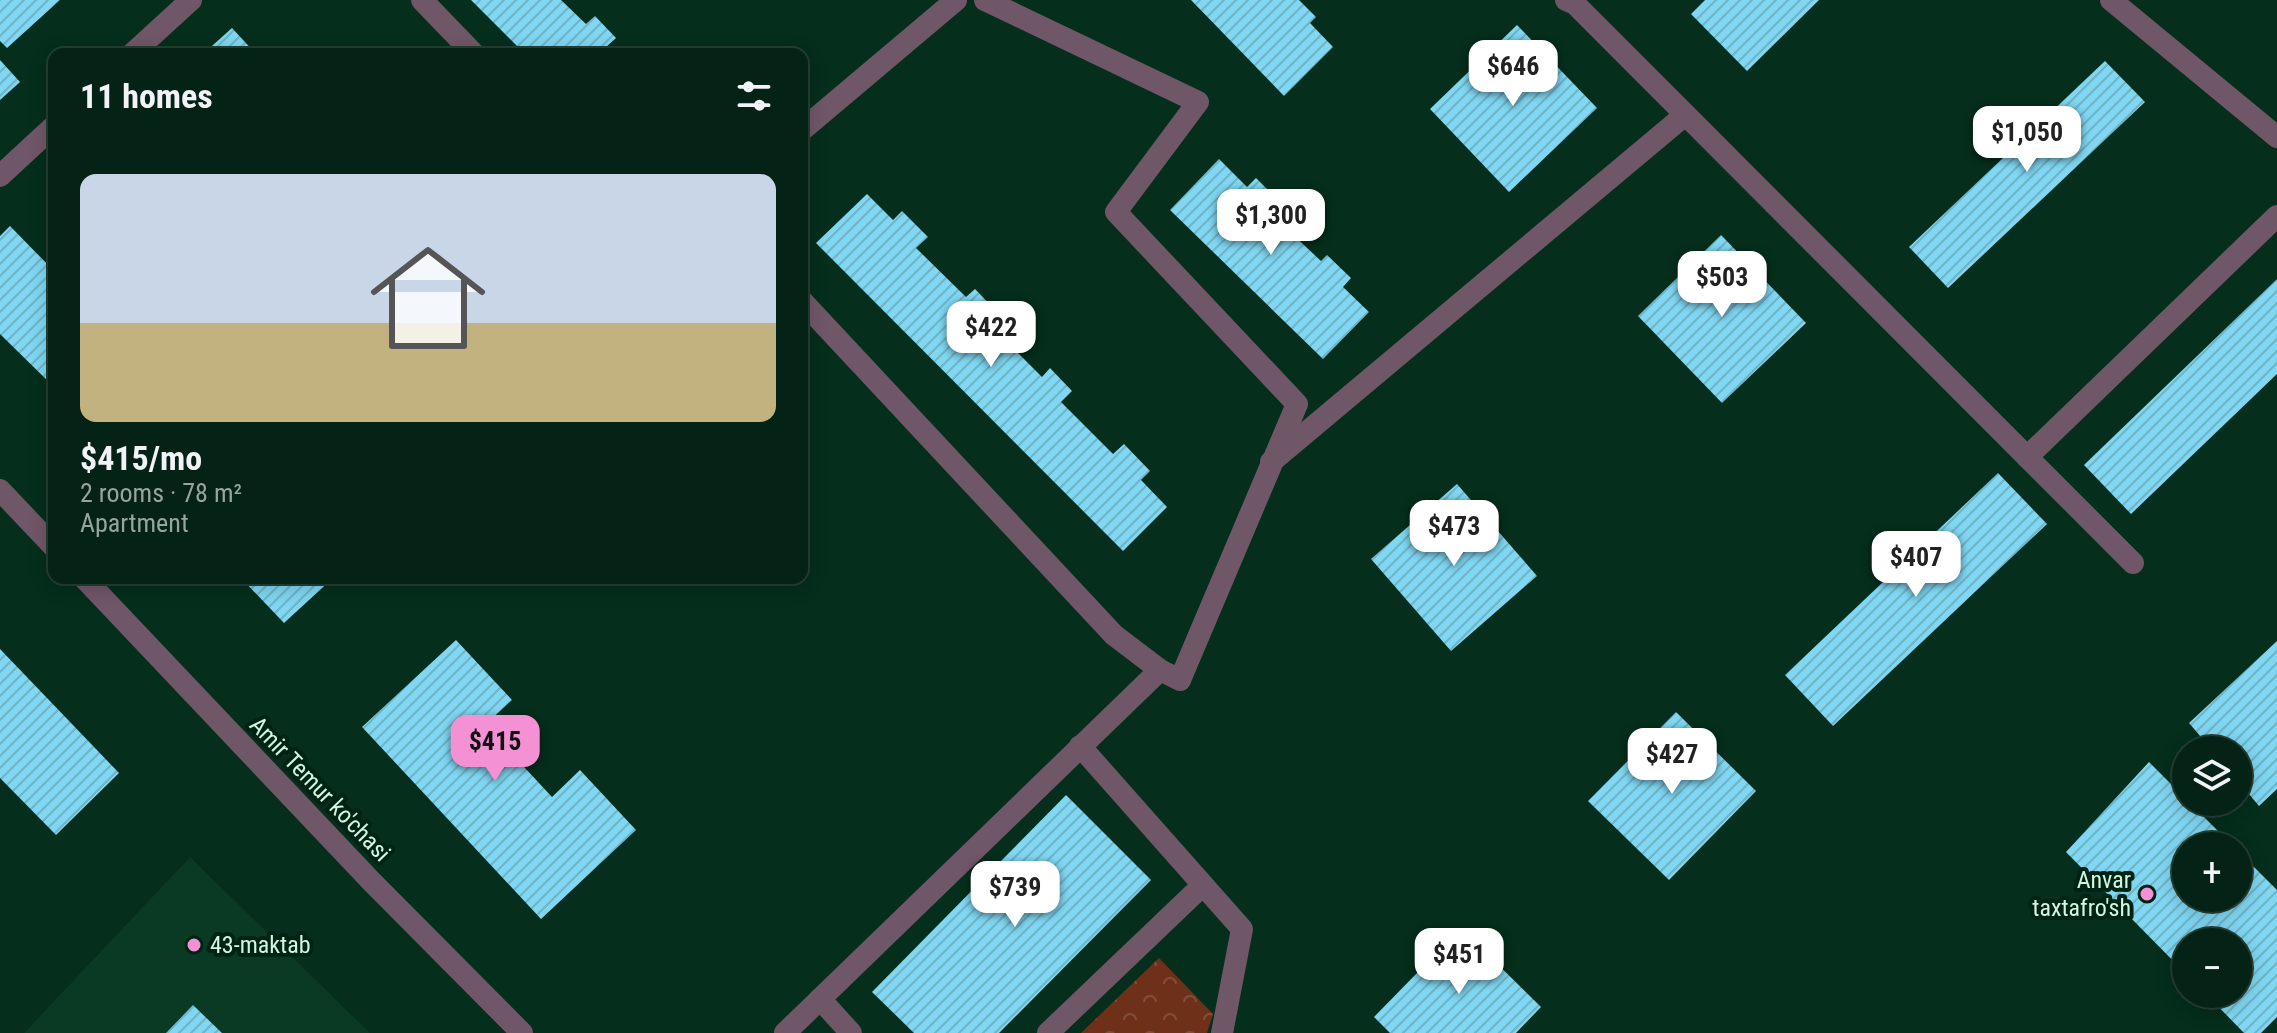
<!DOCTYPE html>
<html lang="en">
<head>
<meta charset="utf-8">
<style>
	:root { --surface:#042215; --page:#0d2a1e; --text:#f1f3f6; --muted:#97a4a0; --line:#253f34; --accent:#f491d4 }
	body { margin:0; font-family:"Roboto Condensed",sans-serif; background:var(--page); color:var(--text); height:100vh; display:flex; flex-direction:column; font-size:30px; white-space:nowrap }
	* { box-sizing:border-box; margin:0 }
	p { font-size:26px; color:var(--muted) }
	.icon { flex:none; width:44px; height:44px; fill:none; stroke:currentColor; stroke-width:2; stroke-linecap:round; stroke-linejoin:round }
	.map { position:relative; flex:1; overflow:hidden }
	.drawer { position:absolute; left:48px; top:48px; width:760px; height:536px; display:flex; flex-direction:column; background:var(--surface); border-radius:16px; box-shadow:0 4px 20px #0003,0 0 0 2px var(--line) }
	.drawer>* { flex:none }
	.fabs { position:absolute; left:2172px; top:736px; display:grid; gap:16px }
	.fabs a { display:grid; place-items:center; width:80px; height:80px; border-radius:50%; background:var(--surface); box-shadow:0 4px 20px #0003,0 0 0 2px var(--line); font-size:40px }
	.price { position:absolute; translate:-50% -68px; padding:0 18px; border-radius:16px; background:#fff; color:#222; font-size:26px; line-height:52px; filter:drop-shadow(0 2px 4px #0008) }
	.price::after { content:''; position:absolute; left:50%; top:48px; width:24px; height:18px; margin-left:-12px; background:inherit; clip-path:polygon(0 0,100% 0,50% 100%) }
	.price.active { background:var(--accent); color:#111 }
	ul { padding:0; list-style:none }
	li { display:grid; align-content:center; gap:16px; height:424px; padding:0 32px }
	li+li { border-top:2px solid var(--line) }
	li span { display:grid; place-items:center; height:248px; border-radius:16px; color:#555 }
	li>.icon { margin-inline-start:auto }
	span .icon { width:144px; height:144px; fill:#fffc; stroke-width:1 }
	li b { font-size:34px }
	h2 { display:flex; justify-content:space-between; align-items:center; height:96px; padding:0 32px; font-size:34px }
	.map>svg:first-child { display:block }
	.built { fill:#0a3924 }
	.forest { fill:url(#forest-crowns) }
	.building { fill:url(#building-hatch) }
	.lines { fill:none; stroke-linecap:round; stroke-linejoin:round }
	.service { stroke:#705767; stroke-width:22 }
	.minor { stroke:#705767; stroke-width:22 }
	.poi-dot { fill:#f491d4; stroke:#002413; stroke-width:3 }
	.labels { text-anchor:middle; stroke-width:8; stroke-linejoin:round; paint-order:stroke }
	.street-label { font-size:24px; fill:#d2f6e1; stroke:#002413 }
	.poi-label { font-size:24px; fill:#d2f6e1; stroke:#002413; text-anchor:end }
</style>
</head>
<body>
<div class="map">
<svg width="2277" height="1033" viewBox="0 0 2277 1033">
	<defs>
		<pattern id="forest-crowns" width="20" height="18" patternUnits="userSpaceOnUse" patternTransform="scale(2)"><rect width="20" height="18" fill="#6f3019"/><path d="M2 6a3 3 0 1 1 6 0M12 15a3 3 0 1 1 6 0" fill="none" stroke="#834f3a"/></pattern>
		<pattern id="building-hatch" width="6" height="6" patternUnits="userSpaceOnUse" patternTransform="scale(2)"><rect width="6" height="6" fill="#7fd7f3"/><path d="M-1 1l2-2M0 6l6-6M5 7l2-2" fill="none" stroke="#6fb4c7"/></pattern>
	</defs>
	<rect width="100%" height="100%" fill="#052e1c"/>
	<polygon class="built" points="190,857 370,1033 24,1033"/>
	<polygon class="forest" points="1159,958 1213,1014 1207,1033 1081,1033"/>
	<g class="building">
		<polygon points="0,0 60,0 7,48 0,41"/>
		<polygon points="471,0 561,0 586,24 595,16 616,38 605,48 610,54 525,54"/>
		<polygon points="1191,0 1299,0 1316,17 1310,23 1333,47 1284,96"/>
		<polygon points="1705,0 1819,0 1747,71 1691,14"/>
		<polygon points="1517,25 1597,108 1509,192 1430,109"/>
		<polygon points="232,28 256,54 203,54"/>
		<polygon points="0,60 20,82 0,100"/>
		<polygon points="2105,61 2145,102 1948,288 1909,247"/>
		<polygon points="1219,159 1247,187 1256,178 1280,202 1270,213 1321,261 1327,255 1351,278 1343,287 1369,312 1323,359 1170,210"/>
		<polygon points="867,194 893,220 902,211 928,237 916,248 966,297 975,289 999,314 989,324 1042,377 1050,368 1072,391 1061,402 1113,454 1124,444 1150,471 1141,480 1167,507 1123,551 816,243"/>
		<polygon points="10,226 54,271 54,387 0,334 0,236"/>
		<polygon points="1721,235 1806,323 1722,403 1638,316"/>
		<polygon points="2277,279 2277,374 2131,514 2084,465"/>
		<polygon points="1998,473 2047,524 1833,726 1785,675"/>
		<polygon points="1457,484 1537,576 1451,651 1371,559"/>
		<polygon points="241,578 333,578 284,623"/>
		<polygon points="456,640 512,700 485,725 552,797 580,770 636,830 541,919 362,727"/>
		<polygon points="2277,641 2277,789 2259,806 2238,781 2238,750 2212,750 2189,723"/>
		<polygon points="0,649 119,773 56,835 0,778"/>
		<polygon points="1676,712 1756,791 1669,880 1588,801"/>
		<polygon points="2149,762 2233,846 2186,846 2186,898 2238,898 2238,851 2277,890 2277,1017 2261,1033 2244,1033 2206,994 2238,994 2238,942 2186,942 2186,974 2066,852"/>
		<polygon points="1066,795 1151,880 999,1033 914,1033 872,992"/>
		<polygon points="1461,928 1541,1007 1516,1033 1390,1033 1374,1017"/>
		<polygon points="193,1005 222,1033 166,1033"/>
	</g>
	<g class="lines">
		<g class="service">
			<polyline points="1566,0 1575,4 2133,563"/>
			<polyline points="2111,0 2277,137"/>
			<polyline points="2027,457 2277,216"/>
			<polyline points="1271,462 1685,115"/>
			<polyline points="0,490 54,547"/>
			<polyline points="84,578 372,882 522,1033"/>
			<polyline points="1080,746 1242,929 1222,1033"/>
			<polyline points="820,999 851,1033"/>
			<polyline points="785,1033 1160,670"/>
			<polyline points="1048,1033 1203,885"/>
		</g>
		<g class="minor">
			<polyline points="422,0 474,54"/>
			<polyline points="132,54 191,0"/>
			<polyline points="802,130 956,0"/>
			<polyline points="0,176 54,126"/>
			<polyline points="802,301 1114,635 1160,670 1180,680 1297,404 1116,212 1198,102 985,0"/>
		</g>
	</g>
	<g class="poi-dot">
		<circle cx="2147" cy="894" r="8"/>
		<circle cx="194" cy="945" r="8"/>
	</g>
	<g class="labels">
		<g class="street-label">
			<text transform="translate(320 789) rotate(46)" y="8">Amir Temur ko'chasi</text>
		</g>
		<g class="poi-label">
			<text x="2131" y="888">Anvar<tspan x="2131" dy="28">taxtafro'sh</tspan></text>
			<text x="210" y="953" text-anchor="start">43-maktab</text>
		</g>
	</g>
</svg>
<div class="fabs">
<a><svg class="icon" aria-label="layers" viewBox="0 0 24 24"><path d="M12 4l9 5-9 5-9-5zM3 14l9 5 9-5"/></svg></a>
<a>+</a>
<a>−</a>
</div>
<b class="price" style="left:1513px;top:108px">$646</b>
<b class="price" style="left:2027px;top:174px">$1,050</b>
<b class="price" style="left:1271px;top:257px">$1,300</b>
<b class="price" style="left:1722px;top:319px">$503</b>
<b class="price" style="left:991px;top:369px">$422</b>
<b class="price" style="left:1454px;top:568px">$473</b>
<b class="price" style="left:1916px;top:599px">$407</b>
<b class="price active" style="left:495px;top:783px">$415</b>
<b class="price" style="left:1672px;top:796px">$427</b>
<b class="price" style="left:1015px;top:929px">$739</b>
<b class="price" style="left:1459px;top:996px">$451</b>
<section class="drawer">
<h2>11 homes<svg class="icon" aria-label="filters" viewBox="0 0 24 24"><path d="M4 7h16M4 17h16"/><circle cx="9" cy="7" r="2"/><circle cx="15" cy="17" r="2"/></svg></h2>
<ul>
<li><span style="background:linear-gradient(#c9d6e8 60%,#c2b280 0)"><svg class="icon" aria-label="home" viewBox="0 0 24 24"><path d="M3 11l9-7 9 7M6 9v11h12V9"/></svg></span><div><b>$415/mo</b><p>2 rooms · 78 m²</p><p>Apartment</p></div></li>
</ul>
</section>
</div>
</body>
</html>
